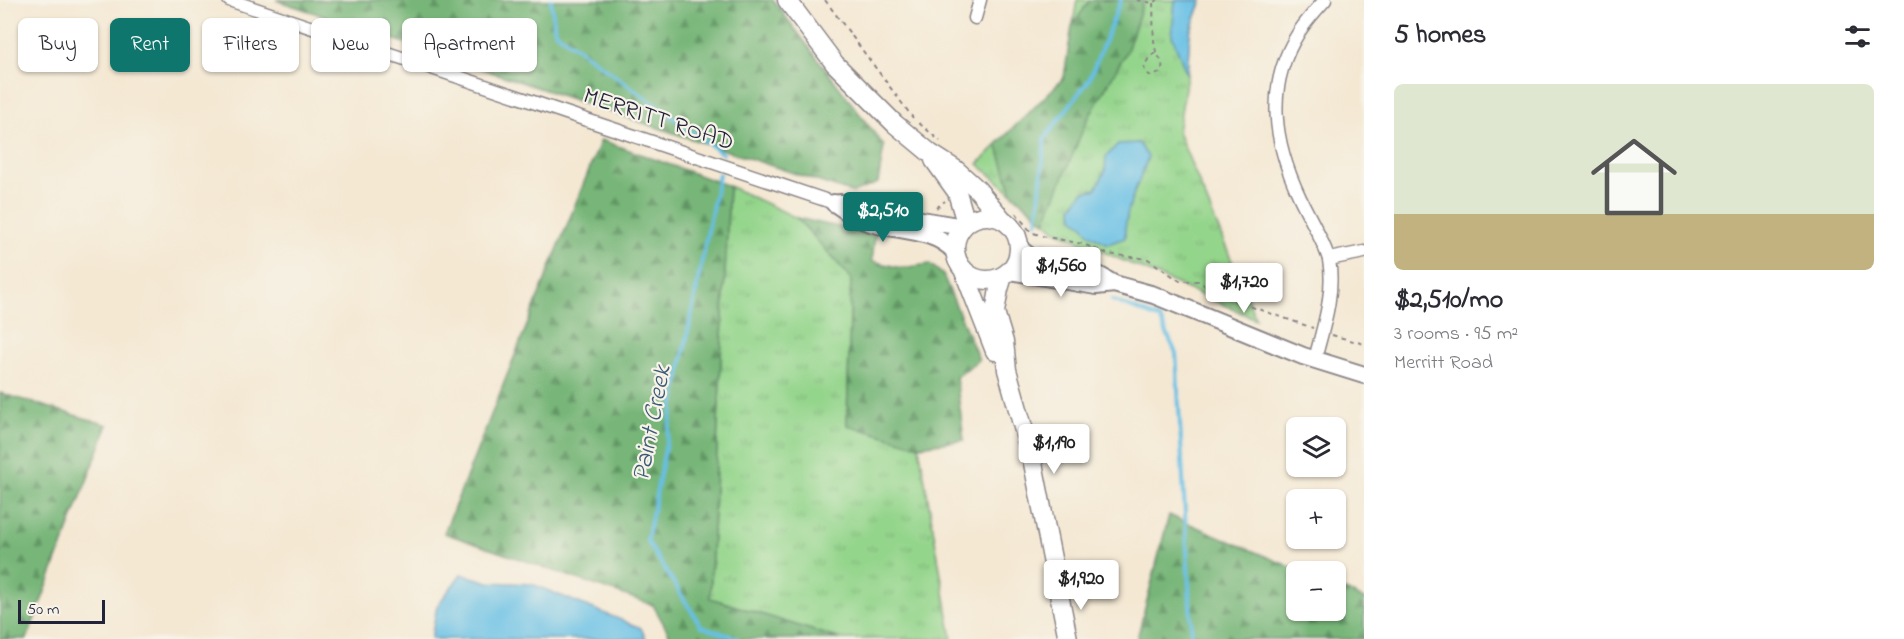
<!DOCTYPE html>
<html lang="en">
<head>
<meta charset="utf-8">
<style>
	:root { --surface:#fff; --page:#f2f2f3; --text:#2b2b33; --muted:#7c7c81; --line:#e1e1e2; --accent:#0f766e }
	body { margin:0; font-family:"Indie Flower",sans-serif; background:var(--page); color:var(--text); height:100vh; display:flex; flex-direction:column; font-size:22px; white-space:nowrap }
	* { box-sizing:border-box; margin:0 }
	p { font-size:20px; color:var(--muted) }
	.icon { flex:none; width:33px; height:33px; fill:none; stroke:currentColor; stroke-width:2; stroke-linecap:round; stroke-linejoin:round }
	.map { position:relative; flex:1; overflow:hidden }
	.panel { display:flex; flex-direction:column; background:var(--surface); width:540px }
	.panel>* { flex:none }
	.top-card { position:absolute; left:18px; top:18px; width:570px; height:54px; display:flex; gap:12px }
	.tools { position:absolute; left:1286px; top:417px; display:grid; gap:12px }
	.tools a { display:grid; place-items:center; width:60px; height:60px; border-radius:9px; background:var(--surface); box-shadow:0 2px 4px #0004; font-size:30px }
	.scale { position:absolute; left:18px; bottom:15px; width:87px; box-sizing:border-box; padding-left:6px; border:3px solid #22223b; border-top:0; font-size:16px; line-height:21px; white-space:nowrap; color:#22223b; -webkit-text-stroke:4px #f7f3e8; paint-order:stroke }
	.price { position:absolute; translate:-50% -51px; padding:0 14px; border-radius:6px; background:#fff; color:#222; font-size:20px; line-height:39px; filter:drop-shadow(0 2px 3px #0008) }
	.price::after { content:''; position:absolute; left:50%; top:36px; width:18px; height:14px; margin-left:-9px; background:inherit; clip-path:polygon(0 0,100% 0,50% 100%) }
	.price.on { background:var(--accent); color:#fff }
	ul { padding:0; list-style:none }
	li { display:grid; align-content:center; gap:12px; height:318px; padding:0 30px }
	li+li { border-top:2px solid var(--line) }
	li span { display:grid; place-items:center; height:186px; border-radius:9px; color:#555 }
	li>.icon { margin-inline-start:auto }
	span .icon { width:108px; height:108px; fill:#fffc; stroke-width:1 }
	li b { font-size:26px }
	h2 { display:flex; justify-content:space-between; align-items:center; height:72px; padding:0 30px; font-size:26px }
	.pill { padding:0 21px; border-radius:9px; background:var(--surface); box-shadow:0 2px 4px #0004; font-size:21px; line-height:54px }
	.pill.on { background:var(--accent); color:#fff }
	main { display:flex; flex:1; min-height:0 }
	.map>svg:first-child { display:block }
	.grass { fill:url(#grass-tufts); stroke:#5b7c64; stroke-width:1.5 }
	.forest { fill:url(#forest-firs); stroke:#4c6c5a; stroke-width:1.5 }
	.water { fill:#67c0e5; stroke:#447190; stroke-width:1.5 }
	.lines { fill:none; stroke-linecap:round; stroke-linejoin:round }
	.stream { stroke:#67c0e5; stroke-width:4 }
	.minor-casing { stroke:#8b8587; stroke-width:15 }
	.tertiary-casing { stroke:#8b8587; stroke-width:20 }
	.secondary-casing { stroke:#8b8587; stroke-width:21 }
	.path { stroke:#8b8587; stroke-width:2; stroke-dasharray:4.5 4.5; stroke-linecap:butt }
	.minor { stroke:#fff; stroke-width:12 }
	.tertiary { stroke:#fff; stroke-width:16 }
	.secondary { stroke:#fff; stroke-width:18 }
	.labels { text-anchor:middle; stroke-width:4.5; stroke-linejoin:round; paint-order:stroke }
	.street-label { font-size:24px; fill:#22223b; stroke:#f7f3e8 }
	.water-label { font-size:26px; font-style:italic; fill:#3a5976; stroke:#f7f3e8 }
</style>
</head>
<body>
<main>
<div class="map">
<svg width="1364" height="639" viewBox="0 0 1364 639">
	<defs>
		<pattern id="grass-tufts" width="24" height="20" patternUnits="userSpaceOnUse" patternTransform="scale(1.5)"><rect width="24" height="20" fill="#94d58c"/><path d="M3 7l-1-3M5 7V3M7 7l1-3M15 17l-1-3M17 17v-4M19 17l1-3" fill="none" stroke="#7fb77a"/></pattern>
		<pattern id="forest-firs" width="22" height="20" patternUnits="userSpaceOnUse" patternTransform="scale(1.5)"><rect width="22" height="20" fill="#77b678"/><path d="M5 1l3.5 6h-7zM16 11l3.5 6h-7z" fill="#619464"/></pattern>
	</defs>
	<rect width="100%" height="100%" fill="#f7f3e8"/>
	<filter id="ink" filterUnits="userSpaceOnUse"><feTurbulence type="fractalNoise" baseFrequency=".0167" numOctaves="2"/><feDisplacementMap in="SourceGraphic" scale="12" xChannelSelector="R" yChannelSelector="G"/><feConvolveMatrix kernelMatrix="1 2 1 2 8 2 1 2 1" color-interpolation-filters="sRGB"/></filter>
	<filter id="wash" filterUnits="userSpaceOnUse"><feTurbulence type="fractalNoise" baseFrequency=".008" numOctaves="4" result="noise"/><feDisplacementMap in="SourceGraphic" scale="24" xChannelSelector="R" yChannelSelector="G"/><feGaussianBlur stdDeviation="1.35" result="paint"/><feColorMatrix in="noise" values="0 0 0 0 0 0 0 0 0 0 0 0 0 0 0 0 0 1.4 0 .05"/><feComposite in="paint" operator="in"/></filter>
	<g filter="url(#wash)">
		<rect width="100%" height="100%" fill="#f4e8d3"/>
		<g class="grass">
			<polygon points="1077,0 1202,0 1190,32 1187,75 1178,132 1256,319 1056,231 978,164 1064,78"/>
			<polygon points="729,186 797,218 851,278 847,425 919,446 952,639 840,639 710,598"/>
		</g>
		<g class="forest">
			<polygon points="276,0 773,0 884,146 878,183 853,193"/>
			<polygon points="1090,0 1144,0 1127,51 1086,122 1045,222 1012,193 997,144 1064,78 1072,26"/>
			<polygon points="601,140 729,186 710,598 840,639 672,639 653,605 444,533"/>
			<polygon points="797,218 875,235 872,261 901,268 930,264 943,275 979,360 956,377 964,440 919,446 847,425 851,278"/>
			<polygon points="0,393 108,425 27,639 0,639"/>
			<polygon points="1169,515 1300,571 1296,572 1296,610 1335,610 1335,586 1364,599 1364,639 1137,639"/>
		</g>
		<g class="water">
			<polygon points="1175,0 1202,0 1190,32 1187,75 1172,36"/>
			<path d="M1139 143 1148 157C1139 185 1124 207 1125 238L1108 244 1089 234 1083 225 1073 218 1072 207 1083 192 1096 189 1105 171 1106 157 1118 144Z"/>
			<polygon points="461,574 489,582 532,584 641,628 646,639 431,639 437,606"/>
		</g>
		<g class="lines">
			<g class="stream">
				<polyline points="551,0 555,32 723,154"/>
				<polyline points="719,174 647,541 701,626 738,639"/>
				<polyline points="1037,222 1045,138 1089,80 1121,0"/>
				<polyline points="1043,243 1061,254"/>
				<polyline points="1112,300 1160,319 1176,353 1192,639"/>
			</g>
		</g>
	</g>
	<g filter="url(#ink)">
		<g class="lines">
			<g class="minor-casing">
				<g id="minor">
					<polyline points="229,0 834,203"/>
					<polyline points="975,18 980,0"/>
					<polyline points="1329,259 1364,252"/>
					<path d="M1315 359C1323 328 1335 293 1329 260 1326 246 1307 213 1300 198 1274 143 1264 87 1299 32 1306 21 1316 10 1325 0"/>
				</g>
			</g>
			<g class="tertiary-casing">
				<g id="tertiary">
					<path d="M834 203C842 208 850 214 858 218 888 233 931 225 955 252"/>
					<polyline points="840,203 856,205 898,216 963,227"/>
					<polyline points="1020,249 1036,261 1046,265 1093,272 1114,284 1154,295 1303,356 1364,375"/>
					<polyline points="1010,271 1096,286 1114,284"/>
				</g>
			</g>
			<g class="secondary-casing">
				<g id="secondary">
					<polyline points="787,0 835,64 895,124 930,153 955,169 977,189 1002,219"/>
					<polyline points="934,160 957,192 966,223"/>
					<circle cx="987" cy="248" r="32"/>
					<polyline points="963,269 995,351"/>
					<polyline points="1003,276 999,289 995,312 1004,342 1007,370 1033,463 1068,639"/>
				</g>
			</g>
			<g class="path">
				<polyline points="825,0 913,118"/>
				<polyline points="1137,0 1153,3 1158,0"/>
				<path d="M1153 3C1154 16 1152 38 1156 51 1159 60 1166 62 1160 73L1151 76 1145 72 1144 66 1149 58 1156 52"/>
				<polyline points="919,123 940,141"/>
				<polyline points="936,208 945,201"/>
				<polyline points="1016,213 1031,232 1042,236 1083,244 1108,254 1148,259 1180,281 1198,281 1223,297 1313,328"/>
				<polyline points="1332,335 1364,344"/>
			</g>
			<use href="#minor" class="minor"/>
			<use href="#tertiary" class="tertiary"/>
			<use href="#secondary" class="secondary"/>
		</g>
	</g>
	<g class="labels">
		<g class="street-label">
			<text transform="translate(659 118) rotate(18)" y="8">MERRITT ROAD</text>
		</g>
		<g class="water-label">
			<text transform="translate(650 423) rotate(-79)" y="9">Paint Creek</text>
		</g>
	</g>
</svg>
<div class="tools">
<a><svg class="icon" aria-label="layers" viewBox="0 0 24 24"><path d="M12 4l9 5-9 5-9-5zM3 14l9 5 9-5"/></svg></a>
<a>+</a>
<a>−</a>
</div>
<div class="scale">50 m</div>
<b class="price on" style="left:883px;top:243px">$2,510</b>
<b class="price" style="left:1061px;top:298px">$1,560</b>
<b class="price" style="left:1244px;top:314px">$1,720</b>
<b class="price" style="left:1054px;top:475px">$1,190</b>
<b class="price" style="left:1081px;top:611px">$1,920</b>
<div class="top-card">
<a class="pill">Buy</a>
<a class="pill on">Rent</a>
<a class="pill">Filters</a>
<a class="pill">New</a>
<a class="pill">Apartment</a>
</div>
</div>
<section class="panel">
<h2>5 homes<svg class="icon" aria-label="filters" viewBox="0 0 24 24"><path d="M4 7h16M4 17h16"/><circle cx="9" cy="7" r="2"/><circle cx="15" cy="17" r="2"/></svg></h2>
<ul>
<li><span style="background:linear-gradient(#dfe7d0 70%,#c2b280 0)"><svg class="icon" aria-label="home" viewBox="0 0 24 24"><path d="M3 11l9-7 9 7M6 9v11h12V9"/></svg></span><div><b>$2,510/mo</b><p>3 rooms · 95 m²</p><p>Merritt Road</p></div></li>
</ul>
</section>
</main>
</body>
</html>
